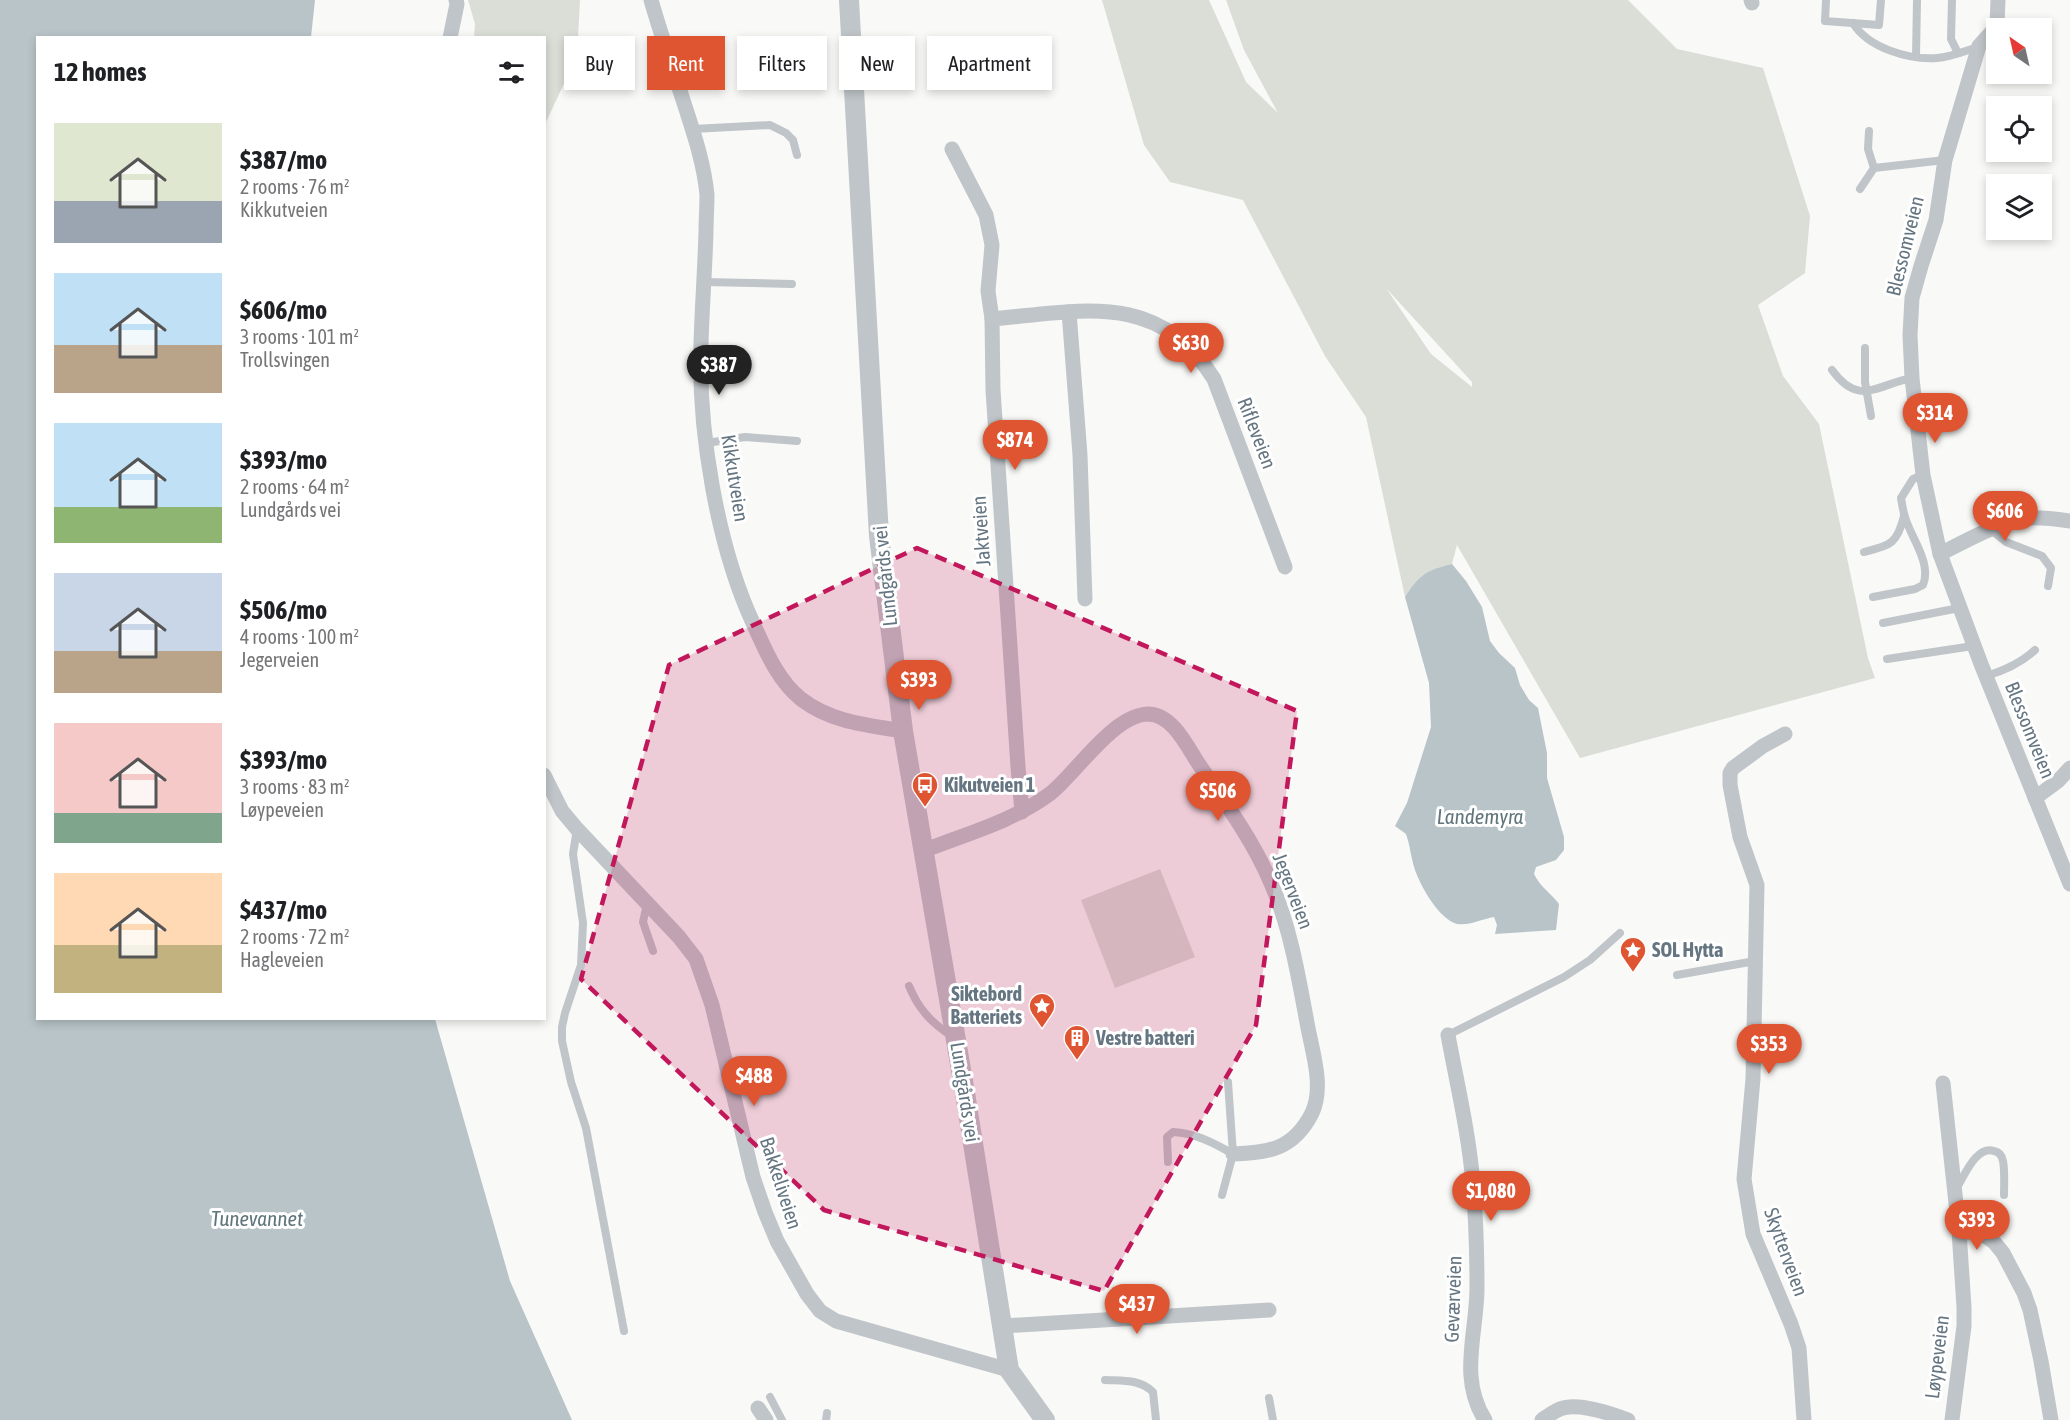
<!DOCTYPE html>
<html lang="en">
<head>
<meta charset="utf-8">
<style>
	:root { --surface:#fff; --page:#f6f6f6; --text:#202124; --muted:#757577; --accent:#df5532 }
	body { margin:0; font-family:"Asap Condensed",sans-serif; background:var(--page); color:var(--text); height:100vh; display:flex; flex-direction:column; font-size:22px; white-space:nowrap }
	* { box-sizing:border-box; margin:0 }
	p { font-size:20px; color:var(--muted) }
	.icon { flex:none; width:33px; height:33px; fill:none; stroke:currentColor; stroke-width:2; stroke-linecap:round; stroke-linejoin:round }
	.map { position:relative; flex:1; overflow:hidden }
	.side { position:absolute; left:36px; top:36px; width:510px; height:984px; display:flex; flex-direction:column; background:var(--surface); border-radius:0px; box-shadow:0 3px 9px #0003 }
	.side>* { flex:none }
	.top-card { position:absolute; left:564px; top:36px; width:570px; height:54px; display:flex; gap:12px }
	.needle { width:39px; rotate:326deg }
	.tools { position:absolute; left:1986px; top:18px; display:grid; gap:12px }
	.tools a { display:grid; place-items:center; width:66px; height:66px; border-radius:0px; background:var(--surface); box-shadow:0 3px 9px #0003; font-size:30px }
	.price { position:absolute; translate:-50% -51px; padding:0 14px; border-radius:21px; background:var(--accent); color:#fff; font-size:20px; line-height:39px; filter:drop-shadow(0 2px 3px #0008) }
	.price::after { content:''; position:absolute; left:50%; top:36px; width:18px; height:14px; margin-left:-9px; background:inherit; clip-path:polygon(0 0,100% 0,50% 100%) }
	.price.selected { background:#222; color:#fff }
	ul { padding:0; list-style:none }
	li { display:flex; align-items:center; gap:18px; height:150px; padding:0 18px }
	li span { display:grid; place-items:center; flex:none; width:168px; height:120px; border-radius:0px; color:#555 }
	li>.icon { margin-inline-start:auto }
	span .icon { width:72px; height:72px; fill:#fffc; stroke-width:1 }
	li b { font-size:26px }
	h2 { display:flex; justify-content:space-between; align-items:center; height:72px; padding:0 18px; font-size:26px }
	.chip { padding:0 21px; border-radius:0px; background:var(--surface); box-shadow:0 3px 9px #0003; font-size:21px; line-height:54px }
	.chip.selected { background:var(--accent); color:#fff }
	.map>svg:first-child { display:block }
	.green { fill:#daded7; fill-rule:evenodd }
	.water { fill:#b8c4c8 }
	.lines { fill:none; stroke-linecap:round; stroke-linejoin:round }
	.service { stroke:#c0c5c9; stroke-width:8 }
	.minor { stroke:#c0c5c9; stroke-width:15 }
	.tertiary { stroke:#c0c5c9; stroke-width:20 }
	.marked { fill:#c2185b; fill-opacity:0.2; stroke:#c2185b; stroke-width:4.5; stroke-dasharray:12 8; stroke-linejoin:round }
	.labels { text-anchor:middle; stroke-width:6; stroke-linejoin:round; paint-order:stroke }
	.street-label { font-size:20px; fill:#657682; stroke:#fff }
	.poi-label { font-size:20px; font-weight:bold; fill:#657682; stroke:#fff; text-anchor:start }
	.water-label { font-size:21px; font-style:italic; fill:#60757c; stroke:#fff }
</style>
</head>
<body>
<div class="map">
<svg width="2070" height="1420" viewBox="0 0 2070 1420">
	<rect width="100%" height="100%" fill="#f9f9f7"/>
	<g class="green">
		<polygon points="468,0 580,0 577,56 545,124 544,38 474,37 475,24"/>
		<path d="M1102 0H1209L1246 82 1278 113 1244 50 1226 0H1628L1677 49 1763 68 1810 216 1805 273 1758 305 1783 376 1819 424 1868 658 1875 678 1580 758 1457 545 1452 564C1426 570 1419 575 1405 597L1366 417 1325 356 1243 200 1170 182 1144 145ZM1386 288 1472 382V387L1431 354Z"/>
		<polygon points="1160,869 1195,957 1115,988 1081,900"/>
	</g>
	<g class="water">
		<polygon points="0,0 315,0 311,37 38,38 38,1018 435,1019 510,1281 572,1420 0,1420"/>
		<path d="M1452 564 1466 581 1482 607 1490 641 1499 653 1515 668 1520 685 1529 700 1538 708 1547 753V778L1564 837V850L1556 860 1536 867 1534 874C1541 888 1550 892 1559 904L1556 930 1495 934 1497 925 1494 917C1482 919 1469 926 1457 924 1439 919 1421 887 1415 870 1411 858 1410 845 1406 834L1395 826 1407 803 1431 727 1429 683 1405 597C1419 575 1426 570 1452 564Z"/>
	</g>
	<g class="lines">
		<g class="service">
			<polyline points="1826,0 1825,21 1879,25 1881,0"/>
			<polyline points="1952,0 1951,39 1958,53"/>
			<path d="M1853 23C1868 48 1909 60 1937 58 1951 57 1965 51 1978 47"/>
			<polyline points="1916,57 1917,0"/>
			<polyline points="693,129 770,125 786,133 793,140 797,155"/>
			<polyline points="1874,168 1945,160"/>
			<polyline points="1860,189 1874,168 1868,149 1869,131"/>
			<polyline points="704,282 792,284"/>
			<polyline points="1865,348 1865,382 1871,416"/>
			<path d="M1832 370C1859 407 1876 385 1912 378"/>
			<polyline points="707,443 745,437 797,441"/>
			<polyline points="1991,530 2006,542 2042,556 2051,568 2048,586"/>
			<path d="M1864 552C1891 545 1897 544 1904 516"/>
			<path d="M1873 597 1915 589 1923 585C1932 563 1911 538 1905 517 1903 511 1902 504 1901 498L1913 479 1923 475"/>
			<polyline points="1883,623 1959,608"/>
			<polyline points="1887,659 1973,646"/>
			<path d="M1986 676C2003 671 2022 662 2035 650"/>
			<polyline points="577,829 573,854 583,923 581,965 565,1013 562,1027 562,1041 571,1082 586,1128 624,1331"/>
			<polyline points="647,904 643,922 653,951"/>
			<polyline points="1677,975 1755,961"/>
			<path d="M909 986C918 1008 931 1023 952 1036"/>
			<polyline points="1448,1035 1564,977 1590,960 1620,933"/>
			<path d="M1168 1162 1167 1137 1173 1132C1195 1133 1214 1143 1233 1154"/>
			<path d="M1956 1189C1964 1177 1976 1145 1994 1151 2000 1152 2002 1156 2003 1161 2005 1171 2004 1184 2004 1195"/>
			<polyline points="1222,1195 1233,1154 1228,1082"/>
			<path d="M1105 1380C1123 1381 1140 1379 1153 1392L1156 1420"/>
			<polyline points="770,1397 782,1420"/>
			<polyline points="1269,1398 1273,1420"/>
			<polyline points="826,1420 827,1413"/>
		</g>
		<g class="minor">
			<path d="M651 0C661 35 673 69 684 103 694 134 704 163 707 195 707 207 706 220 706 231 705 269 702 307 701 344 698 430 717 545 753 623 765 649 777 680 801 699 831 722 866 725 903 731"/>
			<polyline points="1751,0 1752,3"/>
			<polyline points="1998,0 1997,26 1979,46 1945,160 1936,220 1921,266 1912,298 1910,335 1912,378 1923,475 1940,554 1981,664 2070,884"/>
			<polyline points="450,38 457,4 456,0"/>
			<polyline points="952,149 986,215 992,245 988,291 992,319 993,390 1018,767 1022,812"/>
			<polyline points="1069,312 1080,455 1085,599"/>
			<path d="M992 319C1082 311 1158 290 1214 379L1285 567"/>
			<path d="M1940 554C1963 542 2003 520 2028 518 2042 517 2056 519 2070 521"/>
			<polyline points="1785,734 1763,746 1733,768 1730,773 1730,785 1740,837 1757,885 1753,1079 1744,1179 1753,1234 1791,1324 1799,1348 1804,1420"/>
			<polyline points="544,775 562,811 577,829 679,937 696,959 712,1005 753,1177 765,1212 777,1241 807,1294 820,1311 836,1321 1009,1370"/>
			<polyline points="2035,798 2058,781 2070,768"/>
			<path d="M923 851C968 833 1012 822 1051 793 1077 772 1113 715 1148 714 1172 714 1187 746 1198 763 1224 801 1253 840 1271 883 1291 929 1299 980 1308 1028 1313 1054 1324 1088 1312 1113 1294 1149 1269 1153 1233 1154"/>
			<path d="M1448 1035C1457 1084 1469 1134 1473 1184 1476 1219 1477 1255 1477 1290 1476 1337 1459 1378 1485 1420"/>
			<polyline points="1943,1083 1959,1231 1964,1307 1964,1326 1952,1420"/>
			<polyline points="1959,1231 1981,1233 1994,1242 2003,1253 2024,1293 2030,1310 2041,1361 2051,1420"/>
			<polyline points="1003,1326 1269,1310"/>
			<polyline points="758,1408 766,1420"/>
			<path d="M1542 1420C1548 1416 1555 1410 1563 1408 1580 1403 1612 1414 1628 1420"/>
		</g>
		<polyline class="tertiary" points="849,0 879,536 903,731 965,1093 1009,1370 1045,1420"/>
	</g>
	<path class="marked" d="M917 548 1297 711 1256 1025 1104 1291 824 1210 581 979 669 665Z"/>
	<defs>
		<g id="bus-pin" transform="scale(1.35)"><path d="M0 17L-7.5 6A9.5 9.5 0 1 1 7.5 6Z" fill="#df5532" stroke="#fff"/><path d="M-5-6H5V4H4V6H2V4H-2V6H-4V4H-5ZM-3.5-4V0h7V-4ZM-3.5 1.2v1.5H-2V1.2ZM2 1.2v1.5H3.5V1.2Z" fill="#fff"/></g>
		<g id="sight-pin" transform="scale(1.35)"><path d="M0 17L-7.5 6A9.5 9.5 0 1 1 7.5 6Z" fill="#df5532" stroke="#fff"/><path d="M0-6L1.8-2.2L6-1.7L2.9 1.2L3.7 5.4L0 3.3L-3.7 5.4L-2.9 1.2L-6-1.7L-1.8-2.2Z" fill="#fff"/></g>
		<g id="building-pin" transform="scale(1.35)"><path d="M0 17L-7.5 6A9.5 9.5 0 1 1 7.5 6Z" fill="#df5532" stroke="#fff"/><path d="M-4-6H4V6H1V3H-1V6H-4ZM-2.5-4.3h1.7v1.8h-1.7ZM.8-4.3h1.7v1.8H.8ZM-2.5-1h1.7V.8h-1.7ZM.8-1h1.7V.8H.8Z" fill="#fff"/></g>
	</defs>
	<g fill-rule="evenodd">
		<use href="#bus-pin" x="925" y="785"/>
		<use href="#sight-pin" x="1633" y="950"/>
		<use href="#sight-pin" x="1042" y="1006"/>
		<use href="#building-pin" x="1077" y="1038"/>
	</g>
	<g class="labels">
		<g class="street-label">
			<text transform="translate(1905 246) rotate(-76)" y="7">Blessomveien</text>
			<text transform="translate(1257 433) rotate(69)" y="7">Rifleveien</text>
			<text transform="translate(735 478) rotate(81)" y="7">Kikkutveien</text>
			<text transform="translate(981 531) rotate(-94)" y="7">Jaktveien</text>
			<text transform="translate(885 576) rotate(-96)" y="7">Lundgårds vei</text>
			<text transform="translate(2030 730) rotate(68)" y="7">Blessomveien</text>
			<text transform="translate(1293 891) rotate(69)" y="7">Jegerveien</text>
			<text transform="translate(965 1092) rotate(81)" y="7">Lundgårds vei</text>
			<text transform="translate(781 1183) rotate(72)" y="7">Bakkeliveien</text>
			<text transform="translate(1786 1252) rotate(70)" y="7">Skytterveien</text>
			<text transform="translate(1453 1299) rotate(-88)" y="7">Geværveien</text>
			<text transform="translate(1937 1357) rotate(-83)" y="7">Løypeveien</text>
		</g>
		<g class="poi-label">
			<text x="944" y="792">Kikutveien 1</text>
			<text x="1652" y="957">SOL Hytta</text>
			<text x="1022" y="1001" text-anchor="end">Siktebord<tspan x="1022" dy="23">Batteriets</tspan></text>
			<text x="1096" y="1045">Vestre batteri</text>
		</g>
		<g class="water-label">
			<text x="1480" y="824">Landemyra</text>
			<text x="257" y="1226">Tunevannet</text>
		</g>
	</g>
</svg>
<div class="tools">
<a><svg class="needle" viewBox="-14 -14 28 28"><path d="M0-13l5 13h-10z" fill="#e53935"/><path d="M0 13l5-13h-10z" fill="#757577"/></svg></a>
<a><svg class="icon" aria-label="locate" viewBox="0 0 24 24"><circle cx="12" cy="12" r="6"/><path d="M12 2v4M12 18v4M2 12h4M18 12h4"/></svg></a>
<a><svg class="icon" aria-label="layers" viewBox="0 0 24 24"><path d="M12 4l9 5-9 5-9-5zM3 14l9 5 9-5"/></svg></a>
</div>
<b class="price" style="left:1191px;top:374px">$630</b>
<b class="price selected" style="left:719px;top:396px">$387</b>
<b class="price" style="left:1935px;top:444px">$314</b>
<b class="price" style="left:1015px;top:471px">$874</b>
<b class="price" style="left:2005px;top:542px">$606</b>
<b class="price" style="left:919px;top:711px">$393</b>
<b class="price" style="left:1218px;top:822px">$506</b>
<b class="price" style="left:1769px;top:1075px">$353</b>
<b class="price" style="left:754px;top:1107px">$488</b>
<b class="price" style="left:1491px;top:1222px">$1,080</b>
<b class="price" style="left:1977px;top:1251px">$393</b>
<b class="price" style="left:1137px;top:1335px">$437</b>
<div class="top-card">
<a class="chip">Buy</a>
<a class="chip selected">Rent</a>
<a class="chip">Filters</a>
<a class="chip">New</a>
<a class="chip">Apartment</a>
</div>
<section class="side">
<h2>12 homes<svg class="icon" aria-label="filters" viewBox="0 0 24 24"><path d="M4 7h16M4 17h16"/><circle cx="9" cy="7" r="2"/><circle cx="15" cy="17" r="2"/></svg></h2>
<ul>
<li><span style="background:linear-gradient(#dfe7d0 65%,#9aa5b1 0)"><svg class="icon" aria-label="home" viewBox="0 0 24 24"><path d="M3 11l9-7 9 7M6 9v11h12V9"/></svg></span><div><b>$387/mo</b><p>2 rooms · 76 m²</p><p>Kikkutveien</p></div></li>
<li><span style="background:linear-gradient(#bfe0f5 60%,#b9a48a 0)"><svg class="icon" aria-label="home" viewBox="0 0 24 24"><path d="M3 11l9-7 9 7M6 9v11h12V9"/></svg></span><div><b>$606/mo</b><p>3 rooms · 101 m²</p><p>Trollsvingen</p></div></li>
<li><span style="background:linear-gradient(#bfe0f5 70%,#8fb573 0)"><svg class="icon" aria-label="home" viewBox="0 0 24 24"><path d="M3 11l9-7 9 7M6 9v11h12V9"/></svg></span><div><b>$393/mo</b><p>2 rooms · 64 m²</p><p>Lundgårds vei</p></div></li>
<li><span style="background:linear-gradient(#c9d6e8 65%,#b9a48a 0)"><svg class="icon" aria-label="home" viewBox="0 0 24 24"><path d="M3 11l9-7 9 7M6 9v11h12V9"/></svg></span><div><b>$506/mo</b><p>4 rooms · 100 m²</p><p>Jegerveien</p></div></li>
<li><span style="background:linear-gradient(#f6c9c9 75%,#7fa58c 0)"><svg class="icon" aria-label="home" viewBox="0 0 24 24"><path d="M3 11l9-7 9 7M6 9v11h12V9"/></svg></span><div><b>$393/mo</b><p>3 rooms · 83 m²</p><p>Løypeveien</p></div></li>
<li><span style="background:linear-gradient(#ffd9b3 60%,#c2b280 0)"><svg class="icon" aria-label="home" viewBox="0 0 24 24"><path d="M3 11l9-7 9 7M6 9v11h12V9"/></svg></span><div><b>$437/mo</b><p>2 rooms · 72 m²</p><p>Hagleveien</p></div></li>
</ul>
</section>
</div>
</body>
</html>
